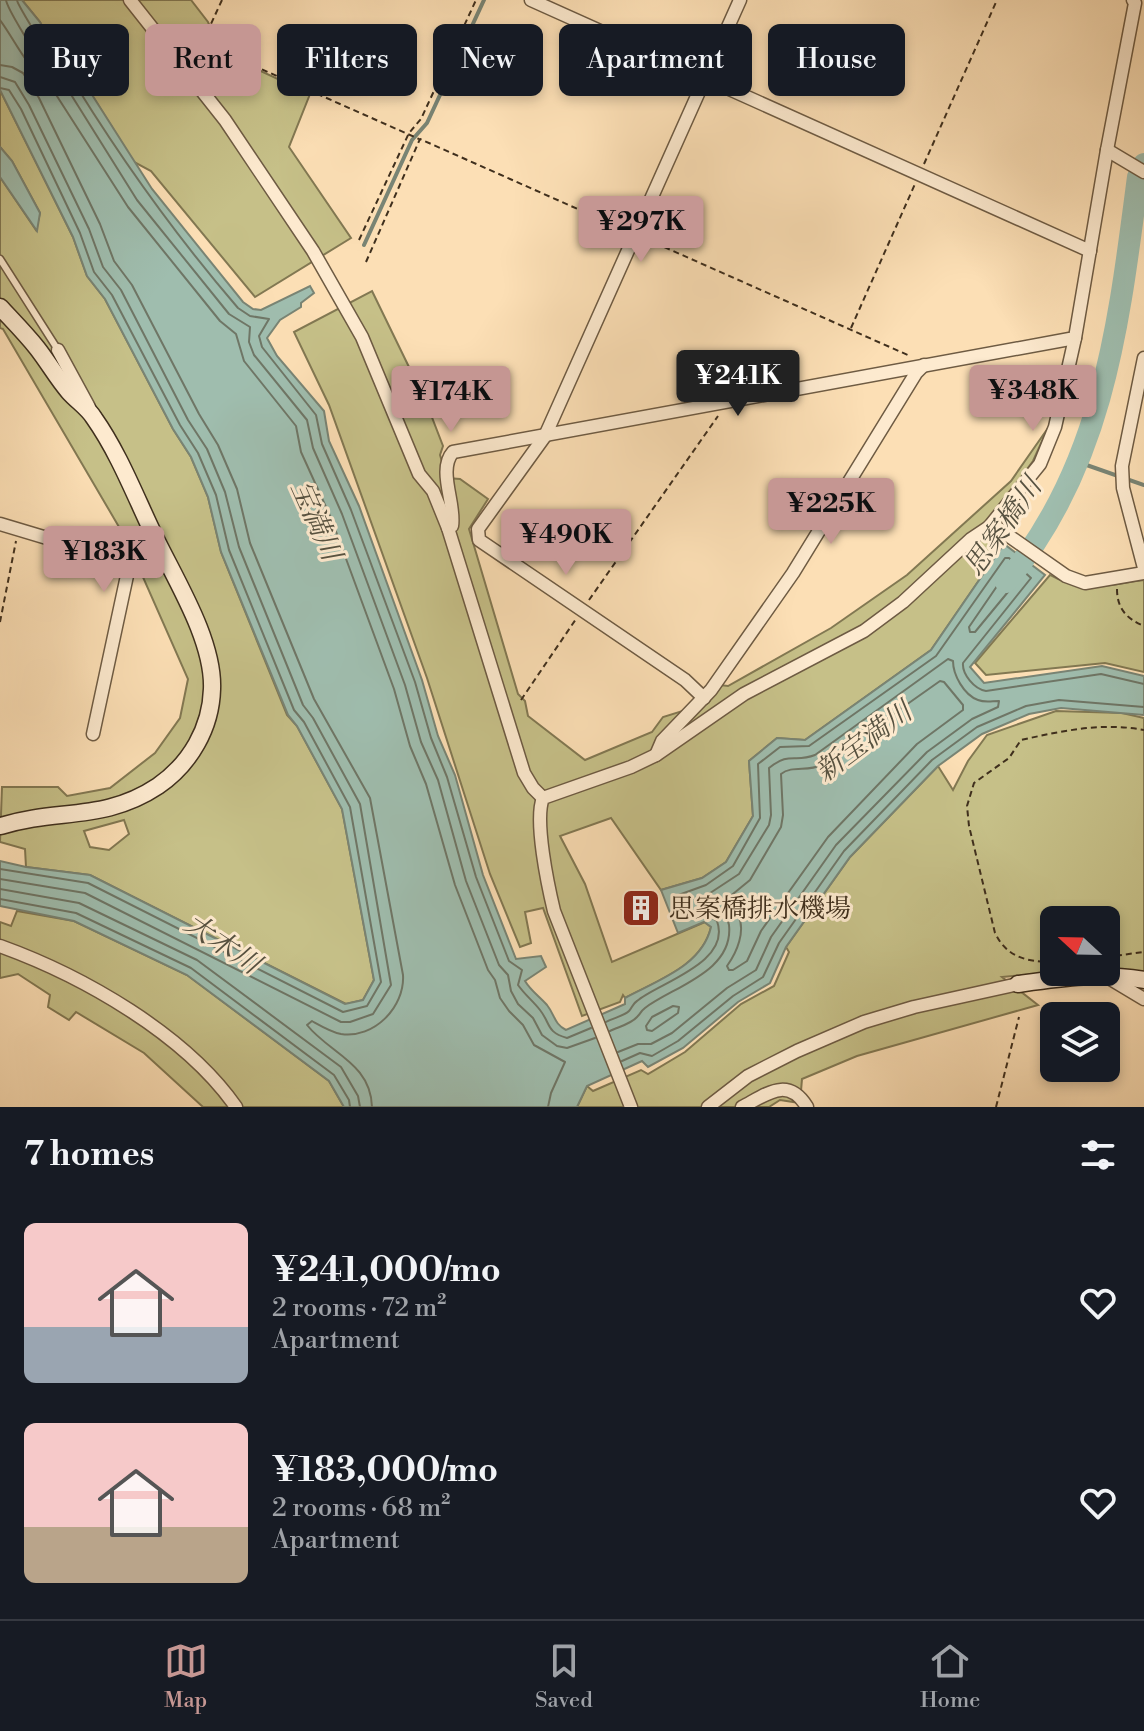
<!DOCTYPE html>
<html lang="en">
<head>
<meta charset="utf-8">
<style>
	:root { --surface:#171b24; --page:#242831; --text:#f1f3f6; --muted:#9ea1a6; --line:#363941; --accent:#c59692 }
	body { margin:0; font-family:"Libre Bodoni","Noto Serif JP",serif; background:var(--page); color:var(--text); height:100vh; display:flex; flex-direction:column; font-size:30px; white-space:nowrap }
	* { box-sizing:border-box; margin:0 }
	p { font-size:26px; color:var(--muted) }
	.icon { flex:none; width:44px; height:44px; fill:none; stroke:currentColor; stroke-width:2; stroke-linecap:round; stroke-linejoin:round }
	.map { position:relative; height:1107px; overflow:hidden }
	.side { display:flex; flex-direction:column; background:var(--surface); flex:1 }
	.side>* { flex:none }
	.hud { position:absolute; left:24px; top:24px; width:1096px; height:72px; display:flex; gap:16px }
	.needle { width:52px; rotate:292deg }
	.tools { position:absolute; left:1040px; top:906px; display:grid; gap:16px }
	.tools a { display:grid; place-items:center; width:80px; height:80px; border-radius:12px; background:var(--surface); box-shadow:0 4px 12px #0003; font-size:40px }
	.price { position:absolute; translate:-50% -68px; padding:0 18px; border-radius:8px; background:var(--accent); color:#111; font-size:26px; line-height:52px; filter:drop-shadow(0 2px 4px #0008) }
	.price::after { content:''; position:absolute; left:50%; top:48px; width:24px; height:18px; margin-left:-12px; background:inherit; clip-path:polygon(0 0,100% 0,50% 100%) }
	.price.selected { background:#222; color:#fff }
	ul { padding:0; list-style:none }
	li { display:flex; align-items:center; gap:24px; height:200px; padding:0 24px }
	li span { display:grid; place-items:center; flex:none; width:224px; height:160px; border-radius:12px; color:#555 }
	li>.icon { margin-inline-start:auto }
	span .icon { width:96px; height:96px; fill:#fffc; stroke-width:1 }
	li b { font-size:34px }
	h2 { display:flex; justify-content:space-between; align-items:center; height:96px; padding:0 24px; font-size:34px }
	.pill { padding:0 28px; border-radius:12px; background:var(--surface); box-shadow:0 4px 12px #0003; font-size:28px; line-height:72px }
	.pill.selected { background:var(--accent); color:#111 }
	.menu { display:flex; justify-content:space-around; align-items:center; height:112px; border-top:2px solid var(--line); background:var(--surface); font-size:22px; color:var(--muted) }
	.menu a { display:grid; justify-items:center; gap:4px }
	.menu .selected { color:var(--accent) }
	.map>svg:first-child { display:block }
	.green { fill:#c6c088; stroke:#827852; stroke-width:2; fill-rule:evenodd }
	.water { fill:#9fbdae; stroke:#798474; stroke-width:2 }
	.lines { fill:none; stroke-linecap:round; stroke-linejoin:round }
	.shore { stroke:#6f7666; stroke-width:2 }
	.stream { stroke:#798474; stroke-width:4 }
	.river { stroke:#9fbdae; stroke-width:22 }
	.lane-casing { stroke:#6e5b43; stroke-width:9 }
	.street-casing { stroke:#6e5b43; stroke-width:15 }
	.secondary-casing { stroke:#3f2f1d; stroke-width:19 }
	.path { stroke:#3f2f1d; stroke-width:2; stroke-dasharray:6 4; stroke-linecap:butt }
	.lane { stroke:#fdeacf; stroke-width:6 }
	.street { stroke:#fdeacf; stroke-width:12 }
	.secondary { stroke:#fdeacf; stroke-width:16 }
	.labels { text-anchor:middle; stroke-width:6; stroke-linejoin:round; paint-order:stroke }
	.poi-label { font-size:26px; fill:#3f2f1d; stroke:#fdeacf; text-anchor:start }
	.water-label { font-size:28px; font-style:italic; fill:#575241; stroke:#fdeacf }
</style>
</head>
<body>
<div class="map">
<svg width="1144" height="1107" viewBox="0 0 1144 1107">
	<rect width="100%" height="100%" fill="#fcdfb5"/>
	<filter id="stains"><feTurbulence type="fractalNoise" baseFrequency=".0025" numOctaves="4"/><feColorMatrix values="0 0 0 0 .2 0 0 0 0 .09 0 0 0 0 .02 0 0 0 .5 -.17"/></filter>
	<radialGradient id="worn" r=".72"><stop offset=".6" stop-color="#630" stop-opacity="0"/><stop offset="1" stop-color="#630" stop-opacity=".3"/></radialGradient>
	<g class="green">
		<polygon points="22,0 191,0 208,22 222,53 310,94 289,147 351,238 255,297 151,171 134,162 66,54 53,46 40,22"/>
		<path d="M0 90 73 237 87 276 105 299 173 429 191 457 208 497 221 552 287 715 297 726 342 809 374 980 363 1000 346 1004 90 875 26 867 25 849 0 842 2 787H58L67 796 110 788 155 753 180 718 188 679 139 568 131 569 129 544 3 329 0 328V177L36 230 40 213 12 161 0 147ZM124 820 129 834 109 850 90 847 84 831Z"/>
		<path d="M372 291 426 402 443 446 440 455 447 478 460 479 488 499 469 529 518 694 525 701 528 716 585 760 652 732 663 717 702 705 720 685 728 686 831 628 907 575 1011 481 1048 428 1033 461 989 521 1004 544 931 650 805 740 777 738 749 761 753 816 726 862 702 878 661 890 611 818 560 836 585 884 612 962 705 922 711 927C702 966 658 980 625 998L623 995 620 1002 582 1016 543 908 525 912 531 943 520 947 490 874 427 678 329 405 294 332Z"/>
		<path d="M1050 575C1083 594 1107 585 1144 580V672L1105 663 986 675 975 663Z"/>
		<polygon points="1056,711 1122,713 1144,718 1144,974 1106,970 1106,920 1054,920 1054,972 1057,972 1002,977 1038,1005 857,1056 802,1079 800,1103 780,1100 769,1107 577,1107 587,1086 593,1091 641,1070 648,1074 685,1052 741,1004 774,986 789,952 786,947 850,857 938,766 953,790 968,761 987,735"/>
		<polygon points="17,911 74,921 187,975 329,1081 344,1107 203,1107 144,1053 76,1012 69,1020 48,1007 50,995 18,974 0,978 0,922 11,926"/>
	</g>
	<g class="water">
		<path d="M0 0H22L40 22 53 46 66 54 152 189 243 302 253 309 261 310 310 286 314 293 301 303V307L280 320 267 338 277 356 324 411 329 441 359 506 422 680 438 736 455 775 483 875 516 959 541 956 546 967 525 981C531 991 539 996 547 1005 555 1015 554 1024 566 1030L625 1004V998C658 980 702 966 711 927L704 922 678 933 661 890 702 878 726 862 753 816 749 761 777 738 805 740 931 650 1004 544 1045 575 970 667 984 683 1102 666 1144 676V715L1061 708 1029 714 982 734 938 766 850 857 786 947 770 983 738 1002 683 1048 648 1067 642 1061 587 1086 577 1107H344L329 1081 187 975 74 921 0 906V861L26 867 90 875 345 1004 363 1000 374 980 342 809 297 726 288 715 221 552 208 497 191 457 173 429 105 299 87 276 73 237 0 90Z"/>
		<polygon points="0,147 12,161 40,213 37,231 0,177"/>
	</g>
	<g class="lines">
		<g class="shore">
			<path d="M6 0C7 8 36 56 43 62 47 66 50 67 55 69L137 200 229 314 250 327 249 342 254 355 307 420 313 448 342 514 405 685 421 742 438 780 466 881 499 965 508 975 511 991 518 1004 533 1018 542 1035 557 1046 567 1048 595 1038"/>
			<path d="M17 0C17 4 46 51 50 55 52 57 59 60 61 61 115 151 170 229 238 308L250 316 269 319 259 336 262 347 316 415 322 444 351 510 415 682 431 738 447 777 476 877 509 961 522 970 518 985C525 995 533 1001 540 1010 551 1024 546 1032 567 1038L591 1028"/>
			<path d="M0 20C15 40 25 66 46 79L128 207 220 321 236 334 244 361 296 426 301 452 331 518 394 689 410 746 426 784 455 885 488 970 495 980 500 998 509 1011 523 1025 534 1045 565 1062 551 1093 548 1107"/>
			<path d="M0 65 12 67 23 73 39 98 100 224 114 261 132 285 199 414 218 445 237 489 250 543 314 699 370 798 403 975C405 1007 374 1039 341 1034 331 1032 321 1026 312 1021L307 1025C329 1053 371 1063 372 1107"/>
			<polyline points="0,77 15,82 29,105 89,229 103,267 121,290 188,420 207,449 225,492 239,547 303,705 313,718 360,804 391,985 373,1014 350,1022 341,1022 85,893 0,879"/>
			<polyline points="0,88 9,90 21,109 80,233 94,272 112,295 180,425 198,453 216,495 229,550 294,710 304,722 350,807 381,982 367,1006 343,1012 88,883 0,869"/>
			<polygon points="1010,572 1017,576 1017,581 975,632 970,632 969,627 1006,573"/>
			<path d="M940 681 944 682 963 705V710L917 744 828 837 761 931 747 961 733 970H729L727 966C737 952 746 931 738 915 736 908 730 904 728 898L750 880 781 827 783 815 781 774C792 765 808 772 821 765Z"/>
			<polyline points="0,889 79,903 197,960 341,1067 358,1096 360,1107"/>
			<polyline points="0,899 76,913 191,968 334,1075 349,1100 350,1107"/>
			<polygon points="673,1006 679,1007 678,1013 652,1031 647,1030 646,1026 652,1017"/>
			<path d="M606 1022C613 1018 624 1016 629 1011 632 1008 633 1003 637 1001 658 983 732 963 717 921L705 914 683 920 673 897 706 885 733 866 760 818 758 764 780 747 809 746 936 656 1005 558H1009L1031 578 963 663C962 674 974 689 986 691L1101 674 1144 684"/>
			<path d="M610 1031C618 1027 631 1024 637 1017 642 1012 640 1012 645 1008 672 987 734 972 729 925 727 912 714 905 702 903L701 899 739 874 769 825 771 815 769 768C790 751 794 763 815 755L948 659 953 661C953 675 964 695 978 700 985 703 992 701 999 701L998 707 972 719 927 752 836 845 771 937 756 970 727 988 672 1033 651 1044H638L618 1052"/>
			<polyline points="622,1061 640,1053 652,1056 678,1041 733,996 763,977 779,943 844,851 932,760 977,727 1026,706 1059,700 1144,707"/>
		</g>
		<g class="stream">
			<polyline points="364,245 412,140 427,123 484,0"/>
			<polyline points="1078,462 1144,485"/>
		</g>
		<path class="river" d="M1006 582C1104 465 1119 322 1138 177L1144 164"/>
		<g class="lane-casing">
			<polyline id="lane" points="0,259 58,350"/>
		</g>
		<g class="street-casing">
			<g id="street">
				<polyline points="130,0 225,120 313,251 362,337 419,474 433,491 448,528 524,773 533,788 543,798"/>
				<polyline points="531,0 1090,251"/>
				<polyline points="1107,150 1144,172"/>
				<polyline points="58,350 89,407"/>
				<polyline points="1144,358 1122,466 1123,488 1144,568"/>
				<polyline points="0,524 127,562 128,571 93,734"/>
				<polyline points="989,527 1040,464 1055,427 1075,338"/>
				<path d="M448 528 452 526C456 504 437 470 453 452L1075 338 1107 150 1135 3 1133 0"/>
				<polyline points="704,698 685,680 479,540 478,529 545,436 740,0"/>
				<polyline points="656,755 662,741 711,690 793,573 916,373 924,365"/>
				<path d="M0 946C83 976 185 1034 236 1107"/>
				<polyline points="1109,978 1144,999"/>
				<path d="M631 1107 554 911C548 886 534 820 543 798L631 767 656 755 744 694 864 631 903 602 971 539 989 527 999 529 1066 576 1085 583 1144 573"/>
				<polyline points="708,1107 748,1076 797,1051 864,1022 914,1007 1018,984"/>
				<path d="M742 1107C767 1094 788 1076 807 1107"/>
			</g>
		</g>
		<g class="secondary-casing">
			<g id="secondary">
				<path d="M0 307C12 320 25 333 37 348 48 362 57 378 69 392 77 401 88 408 94 418 118 452 134 493 152 531 173 576 214 639 212 689 211 728 190 764 158 786 104 822 57 808 1 826"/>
				<path d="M1018 984C1061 978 1100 972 1144 980"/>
			</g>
		</g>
		<g class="path">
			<polyline points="222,0 210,26 225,53 419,139"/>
			<polyline points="924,164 997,0"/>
			<polyline points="646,239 910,356"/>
			<polyline points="359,240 409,133 421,119 476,0"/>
			<polyline points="366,262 420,139 625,230"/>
			<polyline points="851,328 915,184"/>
			<path d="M1117 589C1117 609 1127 619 1144 626"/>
			<polyline points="589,600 718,416"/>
			<polyline points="0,622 16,541"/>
			<polyline points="521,700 576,619"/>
			<polyline points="1106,957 1144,952"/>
			<path d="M1054 962C1028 962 1007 958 995 933L969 826 967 806 974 783 1009 758 1021 740C1062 731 1102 722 1144 730"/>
			<polyline points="996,1107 1019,1017"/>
		</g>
		<use href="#lane" class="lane"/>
		<use href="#street" class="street"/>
		<use href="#secondary" class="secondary"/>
	</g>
	<defs>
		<g id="building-square" transform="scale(2)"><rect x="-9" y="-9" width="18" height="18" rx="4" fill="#8f2418" stroke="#fdeacf"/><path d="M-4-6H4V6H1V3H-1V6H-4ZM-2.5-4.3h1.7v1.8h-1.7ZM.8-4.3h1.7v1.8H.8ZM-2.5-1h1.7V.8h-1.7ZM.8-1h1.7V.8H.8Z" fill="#fff"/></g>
	</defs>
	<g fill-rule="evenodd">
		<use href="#building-square" x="641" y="908"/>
	</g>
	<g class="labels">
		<g class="poi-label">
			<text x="669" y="917">思案橋排水機場</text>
		</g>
		<g class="water-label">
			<text transform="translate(317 520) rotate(66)" y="10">宝満川</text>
			<text transform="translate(1002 526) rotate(-55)" y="10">思案橋川</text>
			<text transform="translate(863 741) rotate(-37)" y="10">新宝満川</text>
			<text transform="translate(223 943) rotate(34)" y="10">大木川</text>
		</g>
	</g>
	<rect width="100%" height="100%" filter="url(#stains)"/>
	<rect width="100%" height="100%" fill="url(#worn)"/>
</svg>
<div class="tools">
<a><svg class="needle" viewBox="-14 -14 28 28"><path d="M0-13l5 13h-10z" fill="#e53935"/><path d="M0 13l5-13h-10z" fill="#9ea1a6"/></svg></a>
<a><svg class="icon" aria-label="layers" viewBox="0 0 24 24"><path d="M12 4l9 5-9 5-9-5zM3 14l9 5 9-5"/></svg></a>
</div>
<b class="price" style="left:641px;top:264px">¥297K</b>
<b class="price selected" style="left:738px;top:418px">¥241K</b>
<b class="price" style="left:1033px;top:433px">¥348K</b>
<b class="price" style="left:451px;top:434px">¥174K</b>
<b class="price" style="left:831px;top:546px">¥225K</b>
<b class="price" style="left:566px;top:577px">¥490K</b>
<b class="price" style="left:104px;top:594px">¥183K</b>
<div class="hud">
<a class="pill">Buy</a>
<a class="pill selected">Rent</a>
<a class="pill">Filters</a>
<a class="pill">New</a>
<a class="pill">Apartment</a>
<a class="pill">House</a>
</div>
</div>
<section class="side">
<h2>7 homes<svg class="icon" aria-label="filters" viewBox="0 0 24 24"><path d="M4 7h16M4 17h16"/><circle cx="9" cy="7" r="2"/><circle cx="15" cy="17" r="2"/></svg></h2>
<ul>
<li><span style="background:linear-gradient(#f6c9c9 65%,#9aa5b1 0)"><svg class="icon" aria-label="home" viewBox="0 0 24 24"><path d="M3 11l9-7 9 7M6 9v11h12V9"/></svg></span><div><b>¥241,000/mo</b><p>2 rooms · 72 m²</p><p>Apartment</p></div><svg class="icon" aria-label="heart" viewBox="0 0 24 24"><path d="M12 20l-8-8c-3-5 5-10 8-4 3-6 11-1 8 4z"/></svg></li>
<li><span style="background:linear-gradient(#f6c9c9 65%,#b9a48a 0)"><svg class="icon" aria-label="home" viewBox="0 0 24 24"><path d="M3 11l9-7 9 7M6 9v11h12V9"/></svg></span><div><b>¥183,000/mo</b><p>2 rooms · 68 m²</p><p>Apartment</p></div><svg class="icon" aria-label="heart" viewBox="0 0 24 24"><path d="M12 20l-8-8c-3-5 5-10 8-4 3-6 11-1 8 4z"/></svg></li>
</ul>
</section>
<nav class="menu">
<a class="selected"><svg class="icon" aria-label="map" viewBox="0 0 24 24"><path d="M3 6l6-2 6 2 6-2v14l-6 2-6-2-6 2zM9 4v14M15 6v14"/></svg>Map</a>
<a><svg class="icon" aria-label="saved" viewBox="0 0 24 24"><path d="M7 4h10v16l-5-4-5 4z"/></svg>Saved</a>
<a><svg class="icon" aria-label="home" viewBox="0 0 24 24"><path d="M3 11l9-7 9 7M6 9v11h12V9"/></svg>Home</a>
</nav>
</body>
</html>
